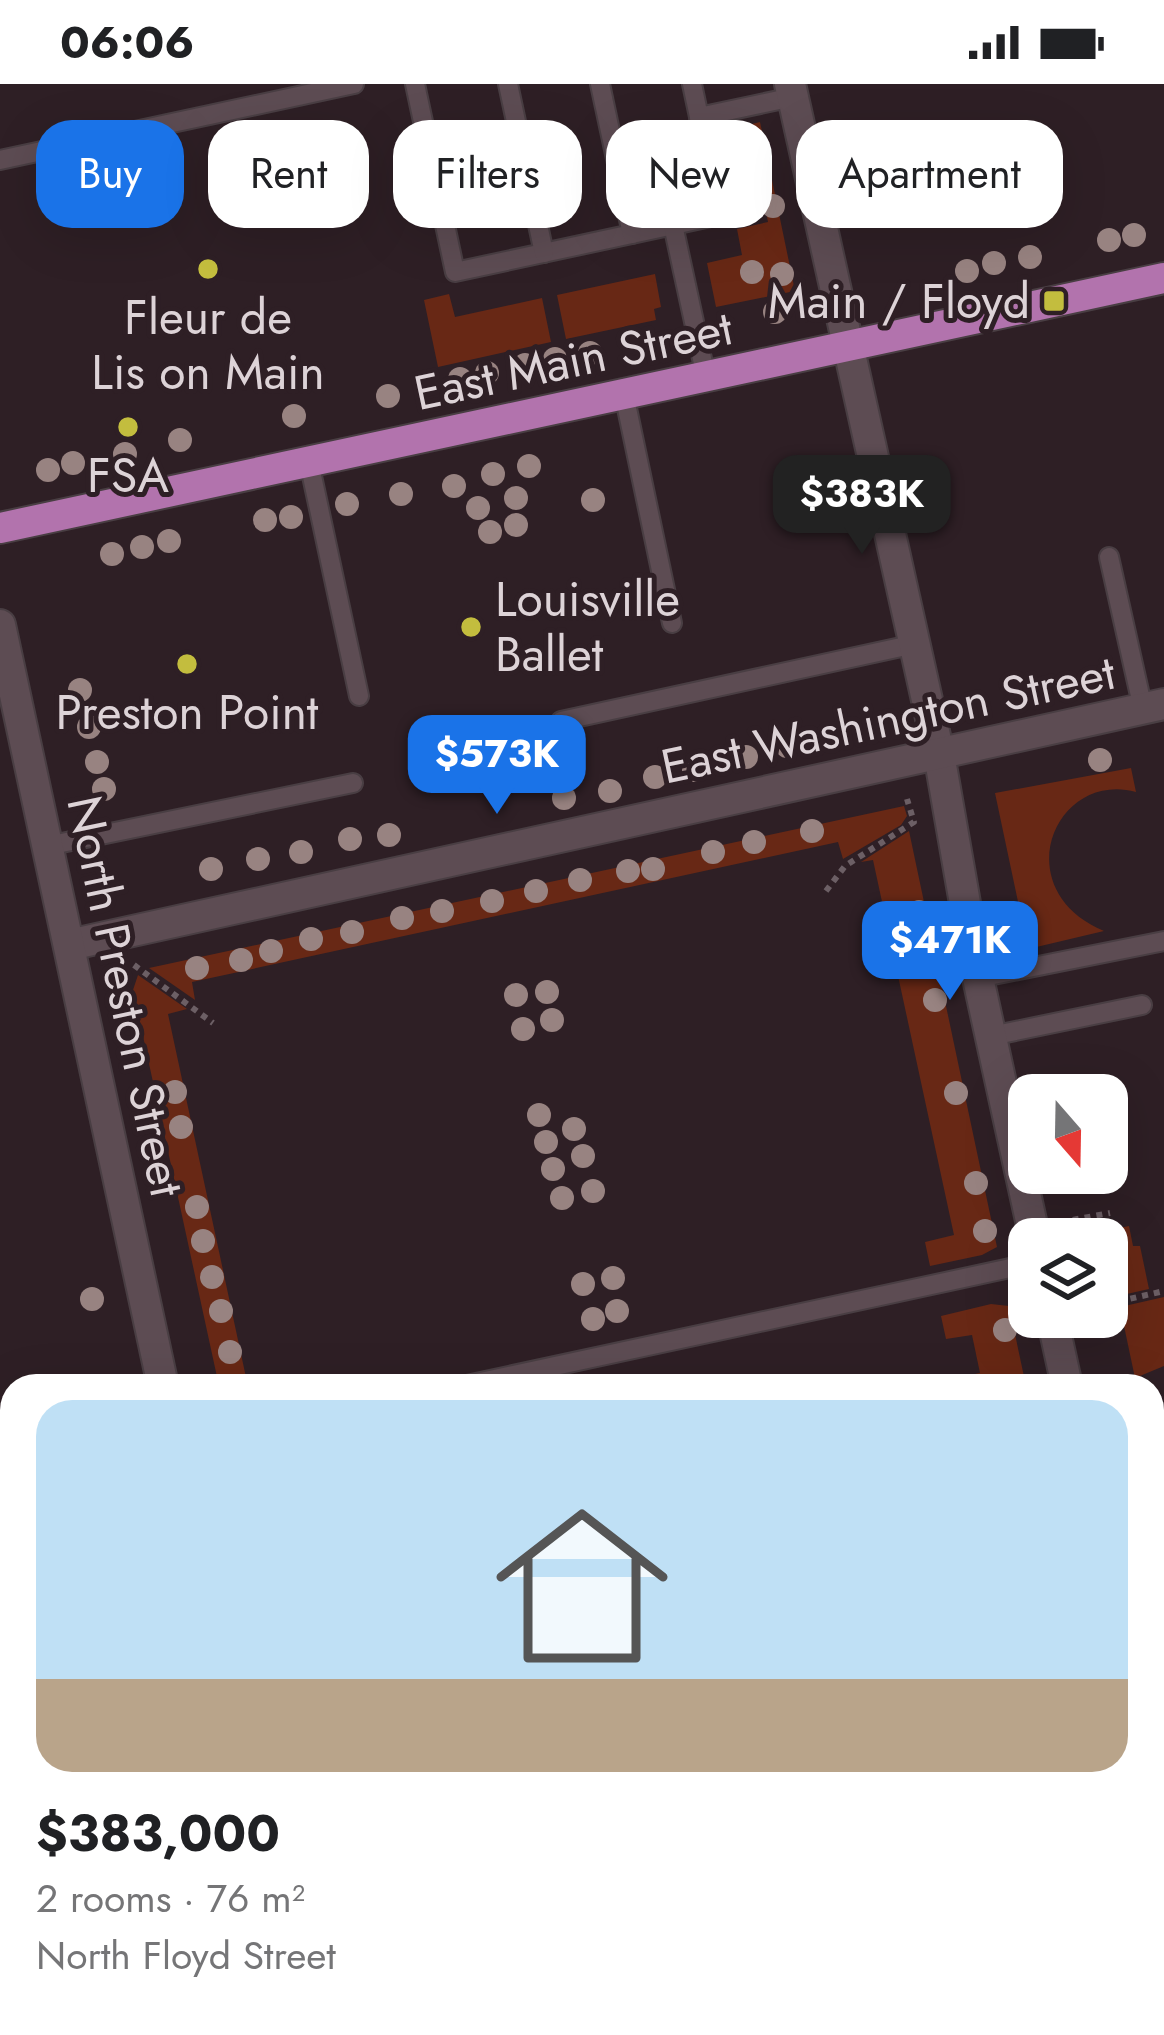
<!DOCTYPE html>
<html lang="en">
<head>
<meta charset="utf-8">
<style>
	:root { --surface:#fff; --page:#f2f2f2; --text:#202124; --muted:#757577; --line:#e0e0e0; --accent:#1a73e8 }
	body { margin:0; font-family:Jost,sans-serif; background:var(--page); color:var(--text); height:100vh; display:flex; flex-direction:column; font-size:45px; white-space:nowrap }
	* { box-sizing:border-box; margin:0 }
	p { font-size:39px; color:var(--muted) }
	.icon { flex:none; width:66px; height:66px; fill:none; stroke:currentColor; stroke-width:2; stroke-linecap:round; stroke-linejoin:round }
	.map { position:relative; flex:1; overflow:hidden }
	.panel { position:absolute; left:0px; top:1290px; width:1164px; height:663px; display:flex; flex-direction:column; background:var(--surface); border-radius:36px 36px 0 0; box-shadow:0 12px 48px #0002 }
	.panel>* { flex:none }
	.top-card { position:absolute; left:36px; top:36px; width:1092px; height:108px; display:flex; gap:24px }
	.needle { width:78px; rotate:160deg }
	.tools { position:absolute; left:1008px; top:990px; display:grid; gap:24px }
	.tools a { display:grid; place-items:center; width:120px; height:120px; border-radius:24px; background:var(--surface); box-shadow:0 12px 48px #0002; font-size:60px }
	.price { position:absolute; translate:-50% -102px; padding:0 27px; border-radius:24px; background:var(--accent); color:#fff; font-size:39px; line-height:78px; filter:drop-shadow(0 3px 6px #0008) }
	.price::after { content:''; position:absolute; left:50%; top:72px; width:36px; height:27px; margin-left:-18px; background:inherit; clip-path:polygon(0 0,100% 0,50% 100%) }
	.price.current { background:#222; color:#fff }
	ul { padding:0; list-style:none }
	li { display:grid; align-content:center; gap:24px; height:636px; padding:0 36px }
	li+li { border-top:3px solid var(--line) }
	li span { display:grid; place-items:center; height:372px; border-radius:36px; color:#555 }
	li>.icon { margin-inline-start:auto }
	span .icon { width:216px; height:216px; fill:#fffc; stroke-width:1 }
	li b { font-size:51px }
	.pill { padding:0 42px; border-radius:36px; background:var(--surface); box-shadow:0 12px 48px #0002; font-size:42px; line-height:108px }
	.pill.current { background:var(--accent); color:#fff }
	.status { display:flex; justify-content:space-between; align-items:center; height:84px; padding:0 60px; background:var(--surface); direction:ltr }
	.status svg { height:33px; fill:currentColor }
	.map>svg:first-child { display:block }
	.green { fill:#682815 }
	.forest { fill:#802c11 }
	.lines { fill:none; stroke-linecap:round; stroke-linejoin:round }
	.lane-casing { stroke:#493e43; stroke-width:22 }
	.street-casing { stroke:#493e43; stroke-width:34 }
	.secondary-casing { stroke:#493e43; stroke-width:34 }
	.primary-casing { stroke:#493e43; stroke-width:34 }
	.highway-casing { stroke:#493e43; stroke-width:40 }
	.path { stroke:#6c5f65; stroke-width:6; stroke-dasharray:6 6; stroke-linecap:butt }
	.lane { stroke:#5d4c53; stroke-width:18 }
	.street { stroke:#5d4c53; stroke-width:30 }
	.secondary { stroke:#5d4c53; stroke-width:30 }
	.primary { stroke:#b273ad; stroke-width:30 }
	.highway { stroke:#eb8de9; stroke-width:36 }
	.highway-bridge-casing { stroke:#493e43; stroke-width:40; stroke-linecap:butt }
	.highway-bridge { stroke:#eb8de9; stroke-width:36 }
	.tree { fill:#988381 }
	.poi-dot { fill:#c3bd3e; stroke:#2e1f25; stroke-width:4.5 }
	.labels { text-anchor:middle; stroke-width:10; stroke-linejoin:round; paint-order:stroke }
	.poi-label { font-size:48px; fill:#ddd3d7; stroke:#2e1f25 }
	.street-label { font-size:48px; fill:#ddd3d7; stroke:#2e1f25 }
</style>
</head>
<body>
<div class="status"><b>06:06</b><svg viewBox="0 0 49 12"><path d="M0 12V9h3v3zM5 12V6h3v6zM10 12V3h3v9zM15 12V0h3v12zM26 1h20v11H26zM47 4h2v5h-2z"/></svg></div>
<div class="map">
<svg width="1164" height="1951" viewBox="0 0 1164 1951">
	<rect width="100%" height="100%" fill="#2e1f25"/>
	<g class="green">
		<polygon points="760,38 795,207 716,223 707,179 742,171 737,145 768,138 748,41"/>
		<polygon points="655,190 661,223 654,225 656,236 566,255 557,211"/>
		<polygon points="449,210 455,233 542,214 551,258 438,283 424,216"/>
		<path d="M1131 684 1136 708C1055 686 1005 805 1104 847L1028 865 995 709Z"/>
		<polygon points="904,722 907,732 901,741 843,775 838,758 192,898 195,916 149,884"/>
		<polygon points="909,747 997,1163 982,1171 930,1182 925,1158 954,1151 873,776 861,778"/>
		<polygon points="138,891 187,925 168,930 247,1298 275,1293 277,1302 219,1302 133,906"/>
		<polygon points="1129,1142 1133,1162 1140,1162 1149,1205 1109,1214 1107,1155 1096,1155 1095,1149"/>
		<polygon points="1164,1213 1164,1282 1135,1294 1120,1223"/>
		<polygon points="991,1220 1009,1222 1026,1302 957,1302 955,1294 980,1289 972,1251 946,1255 941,1232"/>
		<polygon points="1164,1373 1164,1951 363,1951 362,1941 1152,1941 1152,1378"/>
		<polygon points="0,1540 12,1548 12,1680 0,1683"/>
		<polygon points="12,1830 12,1886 0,1887 0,1834"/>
	</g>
	<polygon class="forest" points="12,1886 12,1941 251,1941 253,1951 0,1951 0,1887"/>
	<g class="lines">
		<g class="lane-casing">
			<g id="lane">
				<polyline points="415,0 455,188 720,131 699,33"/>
				<polyline points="508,0 544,169"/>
				<polyline points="600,0 632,150"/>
				<polyline points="692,0 699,33 793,13"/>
				<polyline points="0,76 354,0"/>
				<polyline points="673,141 706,293"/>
				<polyline points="624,310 672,539"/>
				<polyline points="309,378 359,612"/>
				<polyline points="1109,473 1143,625"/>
				<polyline points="561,637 915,560"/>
				<polyline points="47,762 353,699"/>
				<polyline points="978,894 1164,857"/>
				<polyline points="991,952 1142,921"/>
				<polyline points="462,1302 1029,1180"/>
			</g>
		</g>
		<g class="street-casing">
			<g id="street">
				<polyline points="790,0 939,670 978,894 1035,1155"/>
				<polyline points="69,861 1164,620"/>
				<polyline points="1052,1233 1067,1302"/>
			</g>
		</g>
		<g class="secondary-casing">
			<g id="secondary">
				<polyline points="0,541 163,1302"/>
				<polyline points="1152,1341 1164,1335"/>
				<polyline points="0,1734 12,1732"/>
				<polyline points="300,1941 302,1951"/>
			</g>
		</g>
		<g class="primary-casing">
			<polyline id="primary" points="0,444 1164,194"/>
		</g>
		<g class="highway-casing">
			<g id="highway">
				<polyline points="1152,1824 1164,1822"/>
				<polyline points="1152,1892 1164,1889"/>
				<polyline points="399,1951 462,1941"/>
				<polyline points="894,1951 947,1941"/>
			</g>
		</g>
		<g class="path">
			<polyline points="826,807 845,782 914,738 907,715"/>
			<polyline points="134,881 213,939"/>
			<polyline points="1061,1138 1110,1129"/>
			<polyline points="1107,1220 1164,1207"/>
			<polyline points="1152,1395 1164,1390"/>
			<polyline points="1152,1518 1164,1515"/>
			<polyline points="0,1825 12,1821"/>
		</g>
		<use href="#lane" class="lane"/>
		<use href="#street" class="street"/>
		<use href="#secondary" class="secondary"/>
		<use href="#primary" class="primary"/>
		<use href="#highway" class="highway"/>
		<g class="highway-bridge-casing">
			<polyline id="highway-bridge" points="619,1951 683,1941"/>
		</g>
		<use href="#highway-bridge" class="highway-bridge"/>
	</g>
	<g class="tree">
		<circle cx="757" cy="61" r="12"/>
		<circle cx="773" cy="122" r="12"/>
		<circle cx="1134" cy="151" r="12"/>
		<circle cx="1109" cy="156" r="12"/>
		<circle cx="1030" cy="173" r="12"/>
		<circle cx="994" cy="179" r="12"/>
		<circle cx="967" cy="187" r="12"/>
		<circle cx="752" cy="188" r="12"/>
		<circle cx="782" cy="190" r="12"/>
		<circle cx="775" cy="228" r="12"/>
		<circle cx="633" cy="257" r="12"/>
		<circle cx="590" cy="269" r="12"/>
		<circle cx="555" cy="275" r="12"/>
		<circle cx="525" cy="281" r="12"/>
		<circle cx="487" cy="289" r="12"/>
		<circle cx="460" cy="295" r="12"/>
		<circle cx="388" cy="312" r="12"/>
		<circle cx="294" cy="332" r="12"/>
		<circle cx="180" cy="356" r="12"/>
		<circle cx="125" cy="370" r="12"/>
		<circle cx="73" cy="379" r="12"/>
		<circle cx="529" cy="382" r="12"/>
		<circle cx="48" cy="386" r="12"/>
		<circle cx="493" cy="390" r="12"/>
		<circle cx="454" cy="402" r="12"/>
		<circle cx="401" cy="410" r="12"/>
		<circle cx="516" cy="414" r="12"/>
		<circle cx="593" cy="416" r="12"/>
		<circle cx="347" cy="420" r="12"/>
		<circle cx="478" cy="424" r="12"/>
		<circle cx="291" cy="433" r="12"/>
		<circle cx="265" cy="436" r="12"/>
		<circle cx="516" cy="441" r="12"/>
		<circle cx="490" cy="448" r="12"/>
		<circle cx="169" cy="457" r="12"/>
		<circle cx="142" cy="463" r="12"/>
		<circle cx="112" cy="470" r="12"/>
		<circle cx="80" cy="606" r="12"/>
		<circle cx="89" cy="643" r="12"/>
		<circle cx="836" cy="654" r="12"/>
		<circle cx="787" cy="662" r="12"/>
		<circle cx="746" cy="673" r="12"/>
		<circle cx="1100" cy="676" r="12"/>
		<circle cx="97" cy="678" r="12"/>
		<circle cx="694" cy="686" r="12"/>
		<circle cx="655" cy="693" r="12"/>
		<circle cx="104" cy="705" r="12"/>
		<circle cx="610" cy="707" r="12"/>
		<circle cx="564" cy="714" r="12"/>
		<circle cx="812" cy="747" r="12"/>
		<circle cx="389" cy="751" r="12"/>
		<circle cx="350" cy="755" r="12"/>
		<circle cx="754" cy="758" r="12"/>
		<circle cx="301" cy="768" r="12"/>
		<circle cx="713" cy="768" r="12"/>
		<circle cx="258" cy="775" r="12"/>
		<circle cx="211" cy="785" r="12"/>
		<circle cx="653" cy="785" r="12"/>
		<circle cx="628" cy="787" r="12"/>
		<circle cx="580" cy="796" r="12"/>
		<circle cx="536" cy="807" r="12"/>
		<circle cx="492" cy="817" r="12"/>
		<circle cx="442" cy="827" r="12"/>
		<circle cx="919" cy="828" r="12"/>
		<circle cx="402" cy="834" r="12"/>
		<circle cx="352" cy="848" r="12"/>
		<circle cx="311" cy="855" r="12"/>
		<circle cx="271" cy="867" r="12"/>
		<circle cx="928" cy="872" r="12"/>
		<circle cx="241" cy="876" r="12"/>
		<circle cx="197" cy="884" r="12"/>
		<circle cx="547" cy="908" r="12"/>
		<circle cx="516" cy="911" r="12"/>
		<circle cx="935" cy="916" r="12"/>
		<circle cx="552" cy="936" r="12"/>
		<circle cx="523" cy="945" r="12"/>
		<circle cx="175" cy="1008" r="12"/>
		<circle cx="956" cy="1009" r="12"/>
		<circle cx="539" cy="1031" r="12"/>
		<circle cx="181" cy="1043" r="12"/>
		<circle cx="574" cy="1045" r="12"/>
		<circle cx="546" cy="1058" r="12"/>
		<circle cx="583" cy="1072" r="12"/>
		<circle cx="553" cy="1085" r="12"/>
		<circle cx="976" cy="1099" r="12"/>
		<circle cx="593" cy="1107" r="12"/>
		<circle cx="562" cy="1114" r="12"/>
		<circle cx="197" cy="1123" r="12"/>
		<circle cx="985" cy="1147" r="12"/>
		<circle cx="203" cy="1157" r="12"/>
		<circle cx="212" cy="1193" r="12"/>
		<circle cx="613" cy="1194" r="12"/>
		<circle cx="583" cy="1200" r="12"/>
		<circle cx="92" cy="1215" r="12"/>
		<circle cx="221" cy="1227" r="12"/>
		<circle cx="617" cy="1227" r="12"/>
		<circle cx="593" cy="1235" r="12"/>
		<circle cx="1005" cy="1246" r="12"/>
		<circle cx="230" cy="1268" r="12"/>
	</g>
	<g class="poi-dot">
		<circle cx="208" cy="185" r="12"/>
		<rect x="1042" y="205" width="24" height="24" rx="6"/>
		<circle cx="128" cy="343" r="12"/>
		<circle cx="471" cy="543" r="12"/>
		<circle cx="187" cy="580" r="12"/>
	</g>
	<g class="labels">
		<g class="poi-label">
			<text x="1030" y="234" text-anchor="end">Main / Floyd</text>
			<text x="208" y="250">Fleur de<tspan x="208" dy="55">Lis on Main</tspan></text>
			<text x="128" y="408">FSA</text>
			<text x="495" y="532" text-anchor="start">Louisville<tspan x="495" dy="55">Ballet</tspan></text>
			<text x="187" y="645">Preston Point</text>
		</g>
		<g class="street-label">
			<text transform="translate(573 276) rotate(-12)" y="17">East Main Street</text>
			<text transform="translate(888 635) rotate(-12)" y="17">East Washington Street</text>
			<text transform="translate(126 912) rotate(78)" y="17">North Preston Street</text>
		</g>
	</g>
</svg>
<div class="tools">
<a><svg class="needle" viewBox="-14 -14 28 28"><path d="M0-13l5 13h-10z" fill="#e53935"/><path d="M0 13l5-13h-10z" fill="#757577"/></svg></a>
<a><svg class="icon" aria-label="layers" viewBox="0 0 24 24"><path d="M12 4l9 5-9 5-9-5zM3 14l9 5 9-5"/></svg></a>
</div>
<b class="price current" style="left:862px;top:473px">$383K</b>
<b class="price" style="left:497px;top:733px">$573K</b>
<b class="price" style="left:950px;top:919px">$471K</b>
<div class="top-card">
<a class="pill current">Buy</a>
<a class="pill">Rent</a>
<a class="pill">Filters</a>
<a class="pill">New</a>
<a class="pill">Apartment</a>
</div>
<section class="panel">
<ul>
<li><span style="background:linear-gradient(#bfe0f5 75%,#b9a48a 0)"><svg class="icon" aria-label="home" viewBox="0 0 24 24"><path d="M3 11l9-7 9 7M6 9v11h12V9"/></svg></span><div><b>$383,000</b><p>2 rooms · 76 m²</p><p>North Floyd Street</p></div></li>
</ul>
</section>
</div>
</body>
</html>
